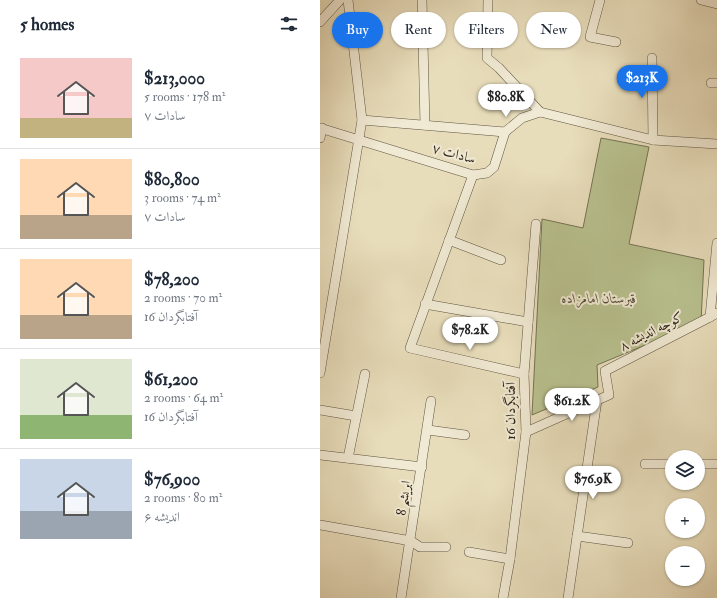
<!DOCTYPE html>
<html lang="en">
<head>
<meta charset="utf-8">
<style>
	:root { --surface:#fff; --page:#f6f6f7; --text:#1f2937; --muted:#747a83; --line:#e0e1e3; --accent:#1a73e8 }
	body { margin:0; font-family:"IM FELL Double Pica",Amiri,serif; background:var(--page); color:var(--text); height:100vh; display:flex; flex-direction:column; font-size:15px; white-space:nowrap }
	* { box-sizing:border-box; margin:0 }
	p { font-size:13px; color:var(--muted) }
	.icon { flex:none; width:22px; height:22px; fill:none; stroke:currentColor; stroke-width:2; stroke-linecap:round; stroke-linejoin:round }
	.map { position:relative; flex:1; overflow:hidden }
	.sheet { display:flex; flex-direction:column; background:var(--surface); width:320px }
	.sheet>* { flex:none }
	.banner { position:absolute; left:12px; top:12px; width:325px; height:36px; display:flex; gap:8px }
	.tools { position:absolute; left:345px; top:450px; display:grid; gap:8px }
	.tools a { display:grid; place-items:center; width:40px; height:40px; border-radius:50%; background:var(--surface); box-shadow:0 1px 3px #0004; font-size:20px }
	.price { position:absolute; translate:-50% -34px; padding:0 9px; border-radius:14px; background:#fff; color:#222; font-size:13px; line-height:26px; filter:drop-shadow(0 1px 2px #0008) }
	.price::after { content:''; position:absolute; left:50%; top:24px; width:12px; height:9px; margin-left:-6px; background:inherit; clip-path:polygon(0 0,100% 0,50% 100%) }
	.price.selected { background:var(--accent); color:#fff }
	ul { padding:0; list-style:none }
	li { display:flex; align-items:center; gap:12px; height:100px; padding:0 20px }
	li+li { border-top:1px solid var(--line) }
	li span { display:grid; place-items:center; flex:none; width:112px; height:80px; border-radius:0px; color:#555 }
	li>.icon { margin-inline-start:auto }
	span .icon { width:48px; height:48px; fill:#fffc; stroke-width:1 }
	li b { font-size:17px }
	h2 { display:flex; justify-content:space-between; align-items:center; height:48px; padding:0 20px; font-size:17px }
	.tag { padding:0 14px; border-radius:18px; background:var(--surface); box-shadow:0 1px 3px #0004; font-size:14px; line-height:36px }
	.tag.selected { background:var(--accent); color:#fff }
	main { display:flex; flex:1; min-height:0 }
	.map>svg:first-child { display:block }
	.green { fill:#b8c08e; stroke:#747354 }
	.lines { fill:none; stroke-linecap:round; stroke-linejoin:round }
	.minor-casing { stroke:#5f5442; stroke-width:10 }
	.minor { stroke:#f0e9d3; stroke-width:9 }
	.labels { text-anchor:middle; stroke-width:4; stroke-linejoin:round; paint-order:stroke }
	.street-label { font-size:14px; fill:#31261a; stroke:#f0e9d3 }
	.park-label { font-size:14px; font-style:italic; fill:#534c37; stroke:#f0e9d3 }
</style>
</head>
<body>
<main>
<section class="sheet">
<h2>5 homes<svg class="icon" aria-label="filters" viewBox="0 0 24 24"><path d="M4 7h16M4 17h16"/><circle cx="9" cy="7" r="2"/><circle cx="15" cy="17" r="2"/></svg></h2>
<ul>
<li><span style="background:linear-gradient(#f6c9c9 75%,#c2b280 0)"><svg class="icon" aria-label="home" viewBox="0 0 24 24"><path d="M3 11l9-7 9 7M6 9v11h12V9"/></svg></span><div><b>$213,000</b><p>5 rooms · 178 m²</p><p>سادات ۷</p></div></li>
<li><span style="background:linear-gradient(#ffd9b3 70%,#b9a48a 0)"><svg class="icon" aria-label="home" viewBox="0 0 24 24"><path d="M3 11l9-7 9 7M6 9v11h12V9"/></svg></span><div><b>$80,800</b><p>3 rooms · 74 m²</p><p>سادات ۷</p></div></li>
<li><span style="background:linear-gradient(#ffd9b3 70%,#b9a48a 0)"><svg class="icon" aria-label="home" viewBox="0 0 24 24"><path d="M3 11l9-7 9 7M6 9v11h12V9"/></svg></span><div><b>$78,200</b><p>2 rooms · 70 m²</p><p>آفتابگردان 16</p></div></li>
<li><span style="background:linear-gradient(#dfe7d0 70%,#8fb573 0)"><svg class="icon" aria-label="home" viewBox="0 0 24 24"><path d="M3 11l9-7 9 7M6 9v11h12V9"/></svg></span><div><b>$61,200</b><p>2 rooms · 64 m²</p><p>آفتابگردان 16</p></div></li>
<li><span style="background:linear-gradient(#c9d6e8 65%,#9aa5b1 0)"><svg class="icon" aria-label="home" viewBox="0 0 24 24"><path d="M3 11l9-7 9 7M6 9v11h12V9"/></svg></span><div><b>$76,900</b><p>2 rooms · 80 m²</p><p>اندیشه ۶</p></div></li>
</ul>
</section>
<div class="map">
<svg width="397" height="598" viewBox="0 0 397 598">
	<rect width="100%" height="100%" fill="#e8ddbb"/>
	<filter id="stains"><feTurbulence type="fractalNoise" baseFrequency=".005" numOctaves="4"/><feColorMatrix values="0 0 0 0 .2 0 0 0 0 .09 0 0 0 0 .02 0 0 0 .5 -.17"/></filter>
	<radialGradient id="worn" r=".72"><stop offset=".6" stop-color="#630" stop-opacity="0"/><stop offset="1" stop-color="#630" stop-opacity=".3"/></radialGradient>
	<polygon class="green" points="281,138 329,147 309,244 384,260 381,322 277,365 278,387 212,415 222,219 263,228"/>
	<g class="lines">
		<g class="minor-casing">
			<g id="minor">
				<polyline points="102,0 105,125"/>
				<polyline points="168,0 167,58 179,68 220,112"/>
				<polyline points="280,0 270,37 296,42"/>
				<polyline points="381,0 397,4"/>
				<polyline points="0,22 20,0"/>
				<polyline points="332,58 333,140"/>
				<polyline points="391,83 397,83"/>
				<polyline points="42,120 185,132"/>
				<polyline points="0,128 153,175 167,173 174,167 185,132 202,118 220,112 333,140 397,144"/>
				<polyline points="0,138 2,128"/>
				<polyline points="153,175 90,348 204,374"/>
				<polyline points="129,240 181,260"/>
				<polyline points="397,243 390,317 397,313"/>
				<polyline points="105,304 208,322"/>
				<polyline points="0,373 42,120 28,0"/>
				<polyline points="0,410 36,416"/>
				<polyline points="108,430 145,435"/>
				<polyline points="206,432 289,395 285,371 390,317"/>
				<polyline points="0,455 102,467"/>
				<polyline points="28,458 45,374"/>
				<polyline points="325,464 352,464"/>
				<polyline points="378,464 397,464"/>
				<polyline points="0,525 91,541 100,547 126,547"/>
				<polyline points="257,536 308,543"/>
				<polyline points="149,552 190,559"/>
				<polyline points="81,598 111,401"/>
				<polyline points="183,598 190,559 206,432 204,374 216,224"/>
				<polyline points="248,598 277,400"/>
			</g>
		</g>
		<use href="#minor" class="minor"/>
	</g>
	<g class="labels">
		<g class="street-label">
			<text transform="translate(134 153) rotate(15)" y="5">سادات ۷</text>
			<text transform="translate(331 331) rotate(-27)" y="5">کوچه اندیشه ۸</text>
			<text transform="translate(190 411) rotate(-90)" y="5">آفتابگردان 16</text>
			<text transform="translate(83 498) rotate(-81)" y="5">ابریشم 8</text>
		</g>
		<g class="park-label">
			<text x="279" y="303">قبرستان امامزاده</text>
		</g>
	</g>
	<rect width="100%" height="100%" filter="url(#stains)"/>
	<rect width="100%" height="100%" fill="url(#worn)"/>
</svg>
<div class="tools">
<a><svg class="icon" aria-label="layers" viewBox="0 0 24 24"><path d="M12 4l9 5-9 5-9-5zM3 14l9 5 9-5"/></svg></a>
<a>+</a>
<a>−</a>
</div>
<b class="price selected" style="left:322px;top:99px">$213K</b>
<b class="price" style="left:186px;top:118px">$80.8K</b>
<b class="price" style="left:150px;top:351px">$78.2K</b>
<b class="price" style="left:252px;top:422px">$61.2K</b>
<b class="price" style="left:273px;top:500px">$76.9K</b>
<div class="banner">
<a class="tag selected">Buy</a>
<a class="tag">Rent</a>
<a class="tag">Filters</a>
<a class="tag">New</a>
</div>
</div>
</main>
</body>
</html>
